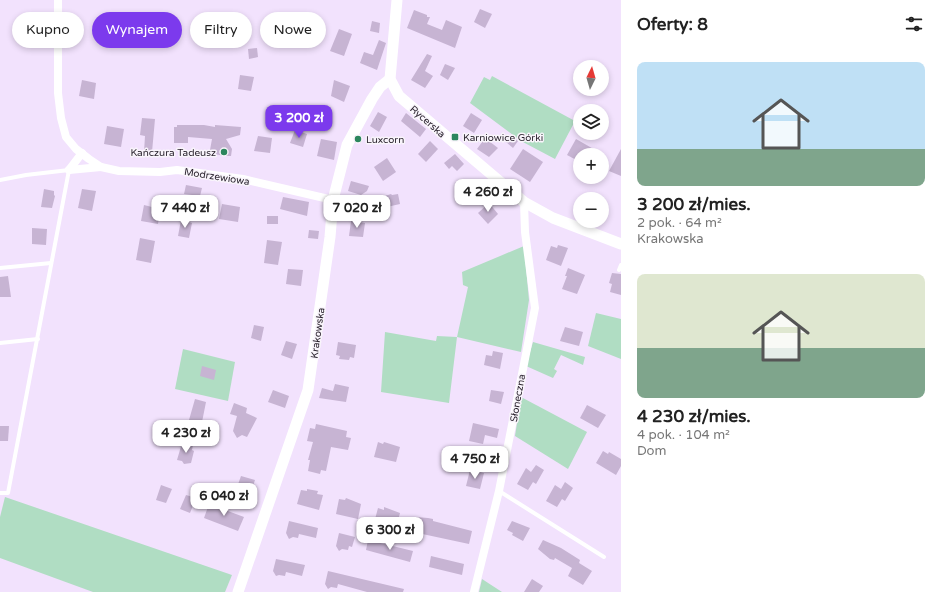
<!DOCTYPE html>
<html lang="pl">
<head>
<meta charset="utf-8">
<style>
	:root { --surface:#fff; --page:#f2f2f2; --text:#222; --muted:#767676; --accent:#7c3aed }
	body { margin:0; font-family:"Varela Round",sans-serif; background:var(--page); color:var(--text); height:100vh; display:flex; flex-direction:column; font-size:15px; white-space:nowrap }
	* { box-sizing:border-box; margin:0 }
	p { font-size:13px; color:var(--muted) }
	.icon { flex:none; width:22px; height:22px; fill:none; stroke:currentColor; stroke-width:2; stroke-linecap:round; stroke-linejoin:round }
	.map { position:relative; flex:1; overflow:hidden }
	.details { display:flex; flex-direction:column; background:var(--surface); width:320px }
	.details>* { flex:none }
	.guide { position:absolute; left:12px; top:12px; width:380px; height:36px; display:flex; gap:8px }
	.needle { width:26px; rotate:5deg }
	.controls { position:absolute; left:573px; top:60px; display:grid; gap:8px }
	.controls a { display:grid; place-items:center; width:36px; height:36px; border-radius:50%; background:var(--surface); box-shadow:0 2px 6px #0003; font-size:20px }
	.price { position:absolute; translate:-50% -34px; padding:0 9px; border-radius:8px; background:#fff; color:#222; font-size:13px; line-height:26px; filter:drop-shadow(0 1px 2px #0008) }
	.price::after { content:''; position:absolute; left:50%; top:24px; width:12px; height:9px; margin-left:-6px; background:inherit; clip-path:polygon(0 0,100% 0,50% 100%) }
	.price.active { background:var(--accent); color:#fff }
	ul { padding:0; list-style:none }
	li { display:grid; align-content:center; gap:8px; height:212px; padding:0 16px }
	li span { display:grid; place-items:center; height:124px; border-radius:8px; color:#555 }
	li>.icon { margin-inline-start:auto }
	span .icon { width:72px; height:72px; fill:#fffc; stroke-width:1 }
	li b { font-size:17px }
	h2 { display:flex; justify-content:space-between; align-items:center; height:48px; padding:0 16px; font-size:17px }
	.tag { padding:0 14px; border-radius:18px; background:var(--surface); box-shadow:0 2px 6px #0003; font-size:14px; line-height:36px }
	.tag.active { background:var(--accent); color:#fff }
	main { display:flex; flex:1; min-height:0 }
	.map>svg:first-child { display:block }
	.green { fill:#b0ddc3 }
	.building { fill:#c7b4d3 }
	.lines { fill:none; stroke-linecap:round; stroke-linejoin:round }
	.lane { stroke:#fff; stroke-width:4 }
	.street { stroke:#fff; stroke-width:8 }
	.secondary { stroke:#fff; stroke-width:11 }
	.poi-dot { fill:#2b865d; stroke:#f9f5fb; stroke-width:1.5 }
	.labels { text-anchor:middle; stroke-width:3; stroke-linejoin:round; paint-order:stroke }
	.street-label { font-size:10px; fill:#251e29; stroke:#f9f5fb }
	.poi-label { font-size:10px; fill:#251e29; stroke:#f9f5fb; text-anchor:start }
</style>
</head>
<body>
<main>
<div class="map">
<svg width="621" height="592" viewBox="0 0 621 592">
	<rect width="100%" height="100%" fill="#f2e2fd"/>
	<g class="green">
		<polygon points="492,76 575,121 555,159 521,141 470,103 484,77 490,80"/>
		<polygon points="524,246 529,300 521,352 457,337 449,403 381,392 385,332 436,341 437,336 457,337 468,287 463,285 462,272"/>
		<polygon points="596,313 621,319 621,359 588,346"/>
		<polygon points="533,342 585,357 583,365 561,355 554,369 557,371 553,378 526,366"/>
		<polygon points="183,349 235,362 228,401 175,389"/>
		<polygon points="521,397 587,432 568,469 515,436"/>
		<polygon points="5,497 232,575 225,592 93,592 0,558 0,517"/>
		<polygon points="482,579 502,592 479,592"/>
	</g>
	<g class="building">
		<polygon points="480,9 492,14 485,28 474,22"/>
		<polygon points="414,10 427,15 427,17 430,17 427,24 442,30 446,20 462,27 455,48 407,28"/>
		<polygon points="372,21 380,23 379,33 370,31"/>
		<polygon points="339,29 352,34 344,56 330,51"/>
		<polygon points="379,40 386,43 377,70 360,63 364,52 373,55"/>
		<polygon points="257,48 258,57 249,59 248,49"/>
		<polygon points="427,54 432,56 425,71 433,76 425,88 411,80"/>
		<polygon points="445,64 455,68 448,80 440,75"/>
		<polygon points="240,75 254,77 251,91 238,89"/>
		<polygon points="82,80 96,83 94,99 79,96"/>
		<polygon points="334,80 350,86 344,102 331,96"/>
		<polygon points="378,112 387,117 379,132 370,126"/>
		<polygon points="406,113 426,129 420,137 401,121"/>
		<polygon points="471,113 482,120 474,133 463,126"/>
		<polygon points="142,118 155,119 152,152 144,152 145,136 140,135"/>
		<polygon points="177,125 204,125 215,127 215,125 241,127 240,135 226,139 232,149 231,156 225,156 214,154 214,151 210,150 212,139 188,137 188,143 174,143 174,127 177,127"/>
		<polygon points="107,126 124,129 121,147 104,144"/>
		<polygon points="295,130 307,134 303,147 290,143"/>
		<polygon points="510,135 518,141 513,148 505,141"/>
		<polygon points="258,136 272,138 270,153 254,151"/>
		<polygon points="485,138 498,148 489,157 477,149"/>
		<polygon points="321,139 337,142 334,160 317,156"/>
		<polygon points="576,139 604,155 580,155 580,162 567,155"/>
		<polygon points="430,141 438,149 426,162 418,154"/>
		<polygon points="523,149 543,162 530,182 510,169"/>
		<polygon points="621,149 621,176 609,171"/>
		<polygon points="455,154 464,164 457,171 452,166 449,169 444,163"/>
		<polygon points="387,158 396,172 383,181 374,167"/>
		<polygon points="351,181 369,186 367,191 361,195 348,191"/>
		<polygon points="186,185 202,188 200,196 184,194"/>
		<polygon points="44,189 54,191 54,195 55,196 52,208 41,207"/>
		<polygon points="82,189 96,191 92,211 78,208"/>
		<polygon points="391,194 392,195 398,194 400,204 378,209 375,199"/>
		<polygon points="283,197 309,202 307,216 280,209"/>
		<polygon points="489,203 498,214 488,224 478,213"/>
		<polygon points="222,204 240,207 238,222 219,219"/>
		<polygon points="144,205 160,209 158,224 141,221"/>
		<rect x="267" y="216" width="11" height="8"/>
		<polygon points="181,220 192,223 189,238 178,236"/>
		<polygon points="351,221 365,223 363,237 349,236"/>
		<polygon points="32,228 47,229 46,245 32,244"/>
		<polygon points="309,230 319,231 318,239 308,238"/>
		<polygon points="140,238 155,241 151,263 136,260"/>
		<polygon points="267,240 282,242 278,265 264,263"/>
		<polygon points="558,245 568,248 561,266 546,260 551,246 557,248"/>
		<polygon points="568,268 585,275 577,294 562,289 567,276 565,276"/>
		<polygon points="288,269 303,270 301,286 286,284"/>
		<polygon points="612,273 621,274 621,295 610,292 612,284 609,283"/>
		<polygon points="8,276 11,297 0,297 0,277"/>
		<polygon points="254,325 264,327 261,341 251,338"/>
		<polygon points="565,327 583,332 579,346 560,341"/>
		<polygon points="286,341 297,344 292,359 281,355"/>
		<polygon points="338,342 356,345 354,358 350,357 349,360 339,359 340,356 336,355"/>
		<polygon points="493,351 503,353 500,369 484,365 486,355 492,356"/>
		<polygon points="202,366 216,370 214,380 200,376"/>
		<polygon points="335,384 349,387 346,402 319,398 322,388 333,391"/>
		<polygon points="273,390 289,396 285,408 268,402"/>
		<polygon points="491,390 504,392 501,404 489,401"/>
		<polygon points="195,399 206,402 202,422 198,421 195,423 189,420"/>
		<polygon points="234,403 247,408 246,413 257,418 247,437 242,435 237,438 233,431 237,416 230,414"/>
		<polygon points="587,405 606,415 598,428 580,418"/>
		<polygon points="473,423 499,429 497,438 485,435 483,444 469,441"/>
		<polygon points="316,424 347,431 346,437 351,438 348,450 331,447 326,471 321,470 320,474 308,471 310,460 308,460 313,442 307,441 310,428 315,429"/>
		<polygon points="0,426 9,426 8,441 0,441"/>
		<polygon points="378,442 383,444 384,442 400,447 396,462 374,457"/>
		<polygon points="182,443 193,445 192,450 194,451 191,463 184,464 182,461 177,460"/>
		<polygon points="603,451 608,454 609,452 621,459 621,466 616,475 596,463"/>
		<polygon points="536,465 544,470 536,484 533,482 528,490 517,484 526,468 531,472"/>
		<polygon points="470,470 484,473 480,489 466,486"/>
		<polygon points="241,476 255,480 250,494 236,490"/>
		<polygon points="565,482 573,488 565,501 562,499 557,507 546,501 555,485 561,489"/>
		<polygon points="161,485 172,489 166,503 156,500"/>
		<polygon points="307,489 318,491 317,494 323,495 319,510 297,504 301,490 307,491"/>
		<polygon points="186,495 196,498 190,513 180,509"/>
		<polygon points="346,498 361,504 358,519 336,514 339,499 345,500"/>
		<polygon points="209,504 244,517 238,531 204,518"/>
		<polygon points="384,507 400,513 396,528 374,523 378,508 384,510"/>
		<polygon points="416,517 428,518 433,519 433,521 472,531 469,544 413,532"/>
		<polygon points="289,521 318,528 316,538 299,534 298,538 293,537 289,539 286,533"/>
		<polygon points="512,521 530,528 523,541 512,535 513,533 507,530"/>
		<polygon points="339,533 355,537 352,547 349,546 348,550 342,549 339,551 336,546"/>
		<polygon points="368,540 413,551 410,562 366,550"/>
		<polygon points="543,540 561,548 580,560 579,563 592,571 583,585 568,576 572,568 555,558 554,560 550,559 538,549"/>
		<polygon points="431,556 464,564 462,575 429,567"/>
		<polygon points="276,559 305,565 302,576 286,572 285,576 279,575 276,576 273,571"/>
		<polygon points="328,571 404,589 403,592 367,592 338,584 337,588 331,587 328,589 325,584"/>
		<polygon points="532,579 543,586 539,592 524,592"/>
	</g>
	<g class="lines">
		<g class="lane">
			<polyline points="0,180 26,175 69,170 8,493 0,493"/>
			<polyline points="0,268 51,263"/>
			<polyline points="619,270 621,265"/>
			<polyline points="0,343 38,339"/>
			<polyline points="499,491 604,557"/>
		</g>
		<g class="street">
			<polyline points="58,0 58,93 61,118 66,137 76,149 89,159 101,167 119,171 160,172 177,170 243,179 333,200"/>
			<polyline points="69,170 101,167"/>
			<polyline points="69,170 82,153"/>
			<polyline points="474,592 499,491 535,308 525,232 524,202"/>
		</g>
		<g class="secondary">
			<polyline points="397,0 390,79 399,96 524,202 553,218 621,244"/>
			<polyline points="238,592 308,390 330,237 333,200 347,145 372,99 380,87 390,79"/>
		</g>
	</g>
	<g class="poi-dot">
		<rect x="451" y="133" width="8" height="8" rx="2"/>
		<circle cx="358" cy="139" r="4"/>
		<circle cx="224" cy="152" r="4"/>
	</g>
	<g class="labels">
		<g class="street-label">
			<text transform="translate(428 121) rotate(41)" y="4">Rycerska</text>
			<text transform="translate(217 176) rotate(9)" y="4">Modrzewiowa</text>
			<text transform="translate(317 333) rotate(-82)" y="4">Krakowska</text>
			<text transform="translate(517 398) rotate(-80)" y="4">Słoneczna</text>
		</g>
		<g class="poi-label">
			<text x="463" y="141">Karniowice Górki</text>
			<text x="366" y="143">Luxcorn</text>
			<text x="216" y="156" text-anchor="end">Kańczura Tadeusz</text>
		</g>
	</g>
</svg>
<div class="controls">
<a><svg class="needle" viewBox="-14 -14 28 28"><path d="M0-13l5 13h-10z" fill="#e53935"/><path d="M0 13l5-13h-10z" fill="#767676"/></svg></a>
<a><svg class="icon" aria-label="layers" viewBox="0 0 24 24"><path d="M12 4l9 5-9 5-9-5zM3 14l9 5 9-5"/></svg></a>
<a>+</a>
<a>−</a>
</div>
<b class="price active" style="left:299px;top:139px">3 200 zł</b>
<b class="price" style="left:488px;top:213px">4 260 zł</b>
<b class="price" style="left:185px;top:229px">7 440 zł</b>
<b class="price" style="left:357px;top:229px">7 020 zł</b>
<b class="price" style="left:186px;top:454px">4 230 zł</b>
<b class="price" style="left:475px;top:480px">4 750 zł</b>
<b class="price" style="left:224px;top:517px">6 040 zł</b>
<b class="price" style="left:390px;top:551px">6 300 zł</b>
<div class="guide">
<a class="tag">Kupno</a>
<a class="tag active">Wynajem</a>
<a class="tag">Filtry</a>
<a class="tag">Nowe</a>
</div>
</div>
<section class="details">
<h2>Oferty: 8<svg class="icon" aria-label="filters" viewBox="0 0 24 24"><path d="M4 7h16M4 17h16"/><circle cx="9" cy="7" r="2"/><circle cx="15" cy="17" r="2"/></svg></h2>
<ul>
<li><span style="background:linear-gradient(#bfe0f5 70%,#7fa58c 0)"><svg class="icon" aria-label="home" viewBox="0 0 24 24"><path d="M3 11l9-7 9 7M6 9v11h12V9"/></svg></span><div><b>3 200 zł/mies.</b><p>2 pok. · 64 m²</p><p>Krakowska</p></div></li>
<li><span style="background:linear-gradient(#dfe7d0 60%,#7fa58c 0)"><svg class="icon" aria-label="home" viewBox="0 0 24 24"><path d="M3 11l9-7 9 7M6 9v11h12V9"/></svg></span><div><b>4 230 zł/mies.</b><p>4 pok. · 104 m²</p><p>Dom</p></div></li>
</ul>
</section>
</main>
</body>
</html>
